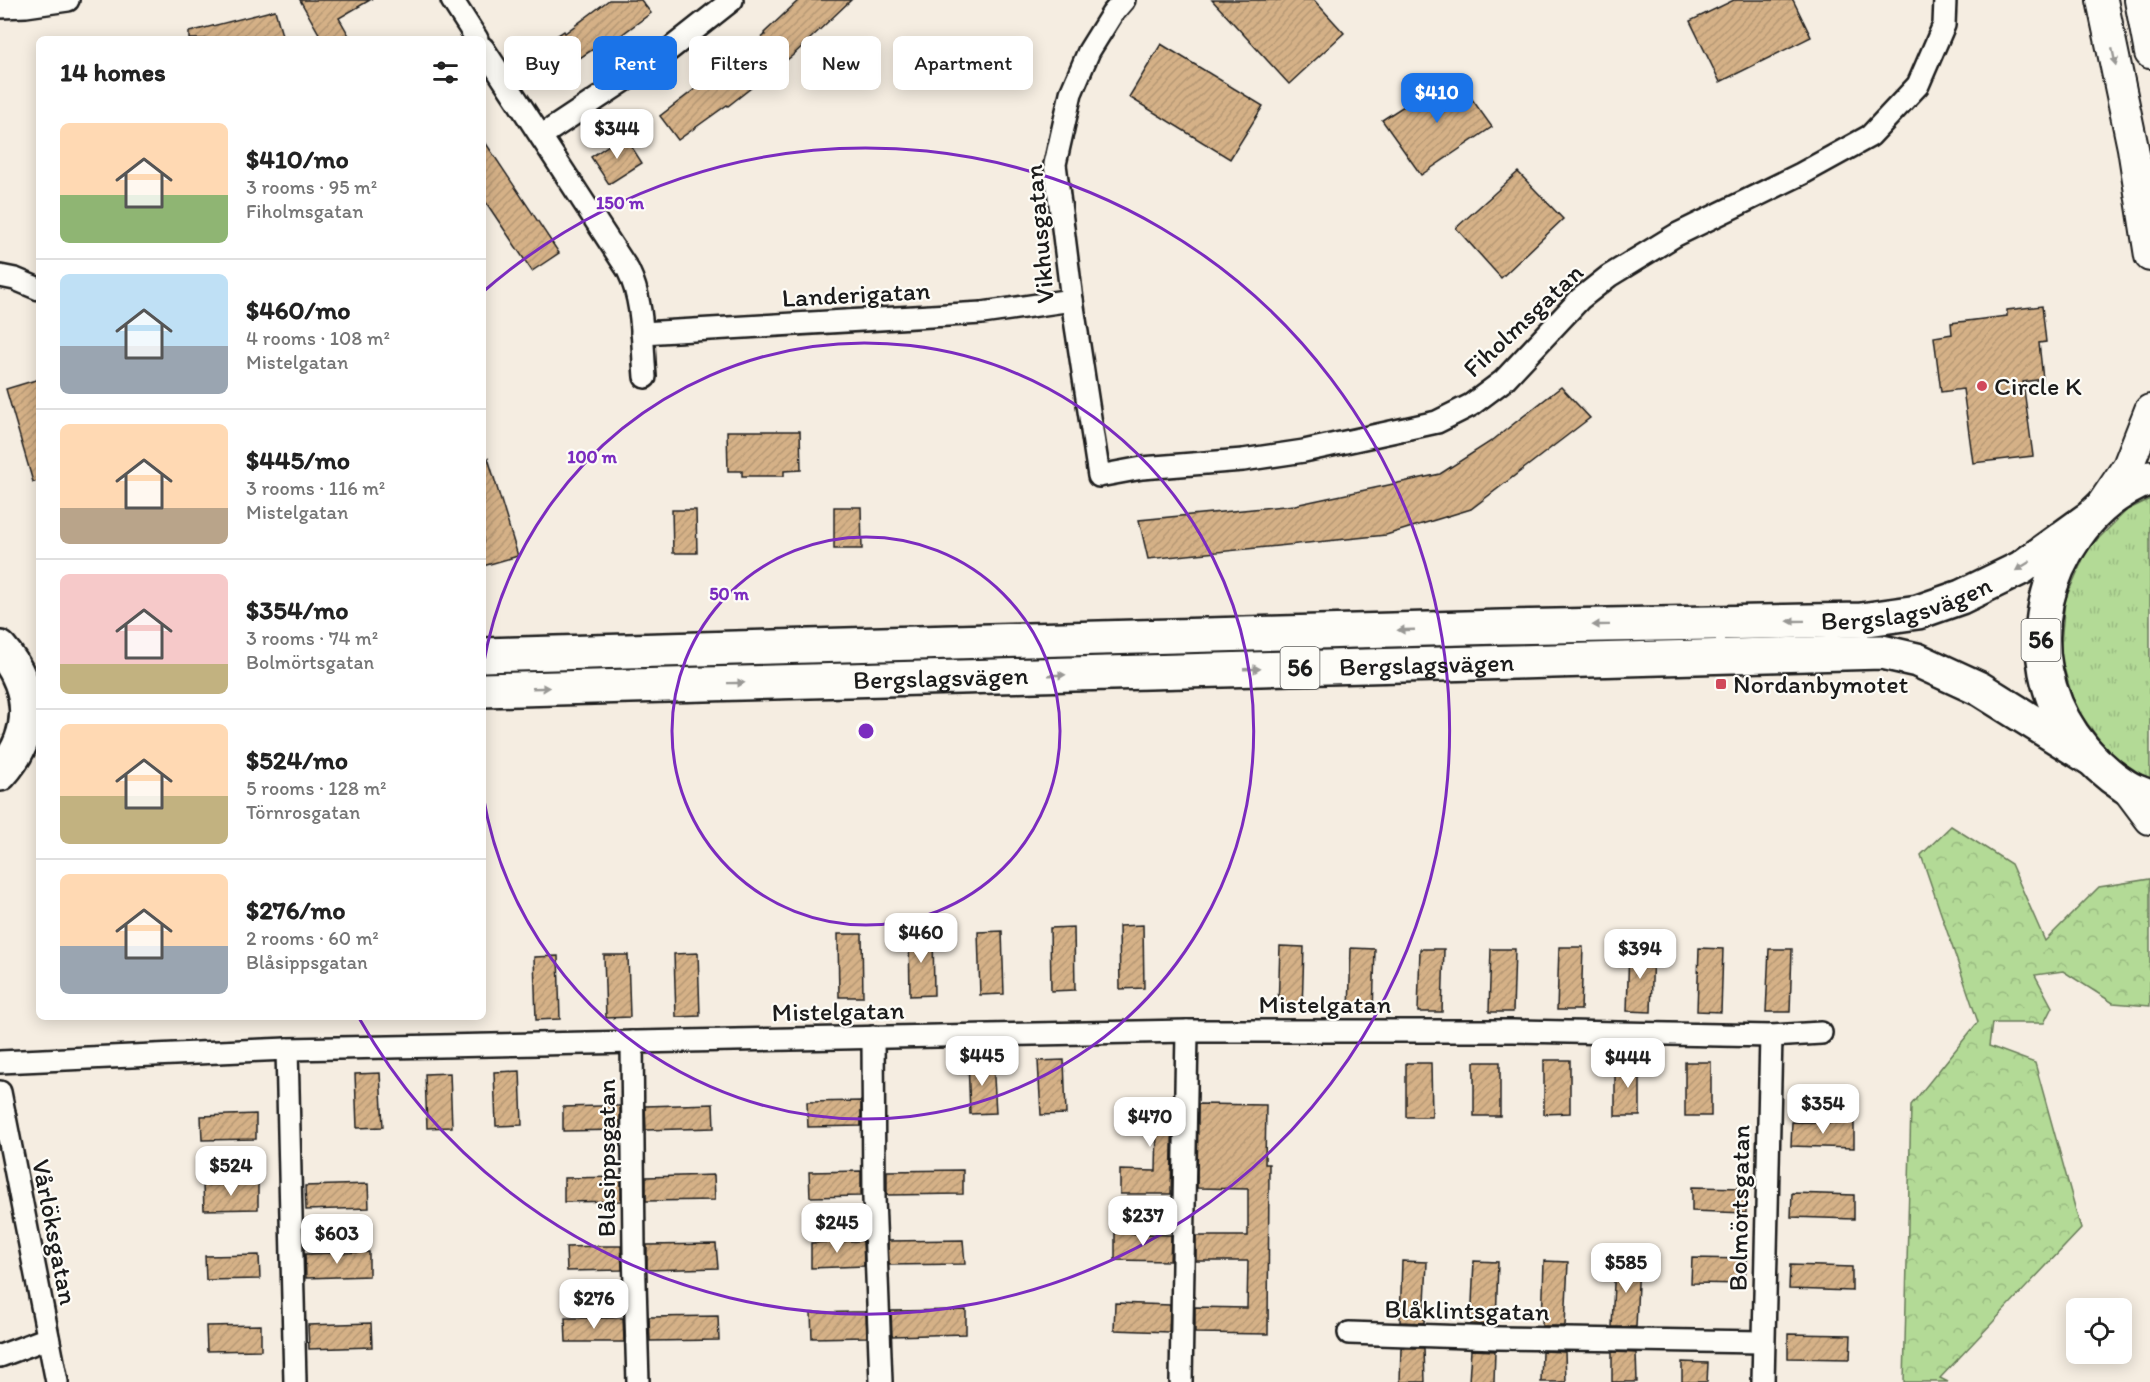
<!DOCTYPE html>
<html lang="en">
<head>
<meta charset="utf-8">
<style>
	:root { --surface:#fff; --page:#f2f2f2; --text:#222; --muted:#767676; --line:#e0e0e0; --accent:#1a73e8 }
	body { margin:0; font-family:Itim,sans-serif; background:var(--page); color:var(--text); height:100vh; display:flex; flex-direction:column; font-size:22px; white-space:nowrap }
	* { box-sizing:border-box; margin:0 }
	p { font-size:20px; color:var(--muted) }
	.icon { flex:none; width:33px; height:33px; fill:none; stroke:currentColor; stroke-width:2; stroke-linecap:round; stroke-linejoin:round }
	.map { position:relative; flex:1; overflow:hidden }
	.side { position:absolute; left:36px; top:36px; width:450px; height:984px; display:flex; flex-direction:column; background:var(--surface); border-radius:9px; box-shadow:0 3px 15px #0003 }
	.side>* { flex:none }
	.hud { position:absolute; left:504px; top:36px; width:570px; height:54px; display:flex; gap:12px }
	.fabs { position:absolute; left:2066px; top:1298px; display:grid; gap:12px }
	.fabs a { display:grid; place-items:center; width:66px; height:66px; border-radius:9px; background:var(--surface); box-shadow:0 3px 15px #0003; font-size:30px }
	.price { position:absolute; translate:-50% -51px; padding:0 14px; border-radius:12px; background:#fff; color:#222; font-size:20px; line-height:39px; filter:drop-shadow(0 2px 3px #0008) }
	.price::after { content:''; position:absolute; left:50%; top:36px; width:18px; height:14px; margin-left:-9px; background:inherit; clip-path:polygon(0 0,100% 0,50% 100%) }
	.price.selected { background:var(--accent); color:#fff }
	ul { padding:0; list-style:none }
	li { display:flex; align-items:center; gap:18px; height:150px; padding:0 24px }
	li+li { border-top:2px solid var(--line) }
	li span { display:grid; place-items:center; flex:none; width:168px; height:120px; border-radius:9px; color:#555 }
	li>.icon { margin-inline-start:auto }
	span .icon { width:72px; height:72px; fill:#fffc; stroke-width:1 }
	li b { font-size:26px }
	h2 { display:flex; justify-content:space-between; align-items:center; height:72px; padding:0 24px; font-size:26px }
	.chip { padding:0 21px; border-radius:9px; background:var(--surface); box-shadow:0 3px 15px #0003; font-size:21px; line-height:54px }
	.chip.selected { background:var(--accent); color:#fff }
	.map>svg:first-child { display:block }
	.grass { fill:url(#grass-tufts); stroke:#687b59; stroke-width:1.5 }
	.forest { fill:url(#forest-crowns); stroke:#687b59; stroke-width:1.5 }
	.building { fill:url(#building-hatch); stroke:#1c1c1c; stroke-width:1.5 }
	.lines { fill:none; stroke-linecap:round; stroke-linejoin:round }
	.street-casing { stroke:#1c1c1c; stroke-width:26 }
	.secondary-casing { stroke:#1c1c1c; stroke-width:34 }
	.highway-casing { stroke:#1c1c1c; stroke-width:38 }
	.street { stroke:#fdfcf7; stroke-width:21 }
	.secondary { stroke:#fdfcf7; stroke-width:30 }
	.highway { stroke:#fdfcf7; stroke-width:33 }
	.oneway { fill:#989794 }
	.ring { fill:none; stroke:#7b2cbf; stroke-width:3 }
	.poi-dot { fill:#d1495b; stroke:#fdfcf7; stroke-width:2 }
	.labels { text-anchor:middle; stroke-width:4.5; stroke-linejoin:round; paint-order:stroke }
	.shield { fill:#fdfcf7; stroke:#605f5e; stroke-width:1.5 }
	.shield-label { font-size:24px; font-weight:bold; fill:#1c1c1c }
	.street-label { font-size:26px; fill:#1c1c1c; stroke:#fdfcf7 }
	.poi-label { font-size:26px; fill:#1c1c1c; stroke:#fdfcf7; text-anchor:start }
	.centre { fill:#7b2cbf; stroke:#fdfcf7; stroke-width:3 }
	.ring-label { font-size:18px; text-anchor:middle; font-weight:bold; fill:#7b2cbf; stroke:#fdfcf7; stroke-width:4.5; stroke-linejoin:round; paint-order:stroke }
</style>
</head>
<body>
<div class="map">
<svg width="2150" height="1382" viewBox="0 0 2150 1382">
	<defs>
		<pattern id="grass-tufts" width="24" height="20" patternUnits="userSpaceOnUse" patternTransform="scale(1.5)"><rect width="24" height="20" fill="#b3da96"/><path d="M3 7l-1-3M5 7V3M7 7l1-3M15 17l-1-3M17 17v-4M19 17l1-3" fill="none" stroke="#99ba81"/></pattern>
		<pattern id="forest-crowns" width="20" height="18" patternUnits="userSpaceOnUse" patternTransform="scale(1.5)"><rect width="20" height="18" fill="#b3da96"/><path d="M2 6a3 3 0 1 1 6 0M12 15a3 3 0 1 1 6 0" fill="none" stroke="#99ba81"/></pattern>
		<pattern id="building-hatch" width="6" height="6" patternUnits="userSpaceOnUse" patternTransform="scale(1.5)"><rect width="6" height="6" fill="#d5b187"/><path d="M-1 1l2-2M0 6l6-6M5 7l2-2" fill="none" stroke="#b69874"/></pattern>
	</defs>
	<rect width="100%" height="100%" fill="#f5ede1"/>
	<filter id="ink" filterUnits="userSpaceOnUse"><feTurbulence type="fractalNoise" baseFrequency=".0167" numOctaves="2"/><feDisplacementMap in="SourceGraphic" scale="12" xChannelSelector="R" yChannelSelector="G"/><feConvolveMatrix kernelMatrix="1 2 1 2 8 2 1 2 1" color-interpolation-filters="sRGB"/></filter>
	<g filter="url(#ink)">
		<polygon class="grass" points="2150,499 2150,780 2110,754 2075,707 2060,654 2065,600 2087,550 2127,510"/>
		<polygon class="forest" points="1951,826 2011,864 2045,941 2099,887 2150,879 2150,1006 2113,1003 2063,971 2035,975 2052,1007 2044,1023 1992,1023 1989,1046 2035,1063 2081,1229 1940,1378 1948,1382 1904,1382 1911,1105 1978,1022 1921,855"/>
		<g class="building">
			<polygon points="300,0 370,0 339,18 351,39 322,39"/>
			<polygon points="609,0 641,0 651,13 613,41 610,38 542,83 525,56 564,31 565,33"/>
			<polygon points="799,0 851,0 792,56 728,106 727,105 678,140 660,116 765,35 764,33"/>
			<polygon points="1212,0 1314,0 1344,33 1289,84"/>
			<polygon points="1734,0 1793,0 1811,37 1720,82 1690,21"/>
			<polygon points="275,10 283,39 189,39 189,32"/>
			<polygon points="1161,44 1263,106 1230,159 1129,97"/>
			<polygon points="1454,74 1492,127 1421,175 1382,120"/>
			<polygon points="624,135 642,163 609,184 591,157"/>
			<polygon points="483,139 559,253 532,271 483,198"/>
			<polygon points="1518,172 1563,219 1501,278 1456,228"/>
			<polygon points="2042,306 2046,342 2039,343 2043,379 2023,382 2033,456 1973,463 1963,389 1941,392 1934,337 1952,334 1951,323 2007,316 2007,310"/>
			<polygon points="39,379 39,481 33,482 6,389"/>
			<polygon points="1561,387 1590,418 1471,509 1386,535 1148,559 1139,520 1295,505 1440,474 1493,440"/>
			<polygon points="727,431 800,431 801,470 784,471 784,476 742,476 742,471 728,471"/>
			<polygon points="488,458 518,556 483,566 483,459"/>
			<polygon points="834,507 861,507 862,549 834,549"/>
			<polygon points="672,510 696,510 697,553 673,553"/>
			<polygon points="1143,925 1144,988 1120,989 1119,926"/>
			<polygon points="1074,927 1075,990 1051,991 1050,928"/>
			<polygon points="1002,931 1004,994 980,995 978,932"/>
			<polygon points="933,932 934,995 910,996 909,933"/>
			<polygon points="838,934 862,934 863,997 839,997"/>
			<polygon points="1280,946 1304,947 1302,1010 1278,1010"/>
			<polygon points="1559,947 1583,947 1581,1010 1557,1010"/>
			<polygon points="1351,948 1375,949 1373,1012 1349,1011"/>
			<polygon points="1629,948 1653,949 1651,1012 1627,1011"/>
			<polygon points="1699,948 1723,949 1721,1012 1697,1011"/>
			<polygon points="1420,949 1444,949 1442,1012 1418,1012"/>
			<polygon points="1491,949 1515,949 1513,1012 1489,1012"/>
			<polygon points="1769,949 1792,949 1790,1012 1766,1012"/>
			<polygon points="698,953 700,1016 676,1017 674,954"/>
			<polygon points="604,955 628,955 630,1017 606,1018"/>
			<polygon points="558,956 560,1019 536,1020 534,957"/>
			<polygon points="968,1060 993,1060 996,1113 970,1114"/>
			<polygon points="1064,1060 1066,1114 1041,1115 1038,1061"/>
			<polygon points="1544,1060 1570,1060 1570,1113 1544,1114"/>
			<rect x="1474" y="1062" width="26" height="54"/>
			<rect x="1615" y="1062" width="25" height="54"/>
			<rect x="1685" y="1062" width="26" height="54"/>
			<polygon points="1406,1063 1431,1063 1432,1117 1406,1117"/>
			<polygon points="520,1071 522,1125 496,1126 494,1072"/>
			<polygon points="380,1073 383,1127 357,1128 355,1074"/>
			<polygon points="450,1073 452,1127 427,1128 425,1074"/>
			<polygon points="861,1101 861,1126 808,1127 807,1102"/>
			<polygon points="1122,1101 1173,1102 1171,1194 1120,1194 1120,1170 1156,1171 1157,1125 1122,1125"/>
			<polygon points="713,1104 714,1128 646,1130 645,1106"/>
			<polygon points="1198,1104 1266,1105 1265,1164 1269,1164 1268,1334 1195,1333 1195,1307 1247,1308 1248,1261 1196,1261 1196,1236 1248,1236 1248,1189 1197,1188"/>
			<polygon points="600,1106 620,1106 620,1130 563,1131 563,1107"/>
			<polygon points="256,1114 256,1139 202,1140 201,1116"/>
			<polygon points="1792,1122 1854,1123 1854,1148 1791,1146"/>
			<polygon points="963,1170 963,1194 887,1195 887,1171"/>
			<polygon points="861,1171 861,1196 810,1197 809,1172"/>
			<polygon points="714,1175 715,1200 646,1201 646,1177"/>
			<polygon points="621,1177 621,1201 564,1202 564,1178"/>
			<polygon points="258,1184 258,1209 204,1210 203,1185"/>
			<polygon points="368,1184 369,1208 306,1210 305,1186"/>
			<polygon points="1692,1187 1746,1188 1746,1213 1692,1211"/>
			<polygon points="1792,1193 1854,1195 1854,1219 1791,1217"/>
			<polygon points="1115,1233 1171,1235 1170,1261 1115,1260"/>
			<polygon points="963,1240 965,1264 889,1265 888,1241"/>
			<polygon points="850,1241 863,1241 864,1266 811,1268 811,1243"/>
			<polygon points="716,1244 718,1268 647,1270 647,1245"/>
			<polygon points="603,1246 621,1246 622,1270 567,1271 566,1247"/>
			<polygon points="369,1252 369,1276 306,1278 305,1254"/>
			<polygon points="259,1255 260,1279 206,1280 205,1256"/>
			<polygon points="1692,1258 1746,1259 1745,1284 1691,1283"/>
			<polygon points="1402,1261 1427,1262 1424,1323 1400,1322"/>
			<polygon points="1474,1261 1498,1262 1496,1325 1471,1324"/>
			<polygon points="1544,1261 1568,1262 1565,1326 1542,1326"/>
			<polygon points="1615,1262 1639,1262 1636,1327 1612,1327"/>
			<polygon points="1790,1265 1852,1267 1852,1291 1789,1289"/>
			<polygon points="1115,1303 1170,1305 1169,1332 1114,1330"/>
			<polygon points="966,1310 966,1334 892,1336 891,1311"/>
			<polygon points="852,1312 866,1312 867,1337 812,1338 811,1313"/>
			<polygon points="718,1316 719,1340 650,1341 649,1317"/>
			<polygon points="565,1318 623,1318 624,1342 566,1342"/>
			<polygon points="371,1323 372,1347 309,1349 308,1325"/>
			<polygon points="261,1325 261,1350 207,1351 206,1326"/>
			<polygon points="1788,1334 1851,1335 1850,1359 1788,1358"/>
			<polygon points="1401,1348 1424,1348 1425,1382 1400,1382"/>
			<polygon points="1471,1350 1495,1351 1494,1382 1469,1382"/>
			<polygon points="1542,1351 1565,1352 1566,1382 1541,1382"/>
			<polygon points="1612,1352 1636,1353 1637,1382 1612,1382"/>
			<polygon points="1682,1362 1708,1363 1707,1382 1682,1382"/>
		</g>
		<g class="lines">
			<g class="street-casing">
				<g id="street">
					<polyline points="452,0 477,39"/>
					<polyline points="1124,0 1112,14 1089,51 1071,93 1055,164 1072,300 1099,476 1142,468 1243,460 1304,451 1437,422 1471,405 1503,381 1580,299 1609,276 1676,235 1801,174 1870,136 1918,85 1944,25 1945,0"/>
					<polyline points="0,7 26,6 68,0"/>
					<path d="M483 48 628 270C644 302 642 341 645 377"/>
					<polyline points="541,136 660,57 732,0"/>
					<polyline points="0,276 15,279 39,289"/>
					<polyline points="642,333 982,313 1072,300"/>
					<polyline points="873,1037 874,1198 881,1382"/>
					<polyline points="632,1042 634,1251 638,1382"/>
					<polyline points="287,1049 295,1382"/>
					<polyline points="0,1062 287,1049 1187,1031 1513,1031 1771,1036 1821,1033"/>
					<polyline points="0,1092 57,1382"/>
					<polyline points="1349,1333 1497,1338 1763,1342"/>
					<polyline points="0,1356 48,1338"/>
					<polyline points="1181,1382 1187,1031"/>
					<polyline points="1763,1382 1771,1036"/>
				</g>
			</g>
			<g class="secondary-casing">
				<g id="secondary">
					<polyline points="2102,0 2133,148 2150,256"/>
					<polyline points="2140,0 2150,53"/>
					<polyline points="2101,506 2128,466 2150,410"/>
					<polyline points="2126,787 2150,819"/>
				</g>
			</g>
			<g class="highway-casing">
				<g id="highway">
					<path d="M2150 478C2120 489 2094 510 2076 536 2016 620 2039 730 2125 786 2132 791 2142 794 2150 797"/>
					<path d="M0 648C34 687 37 734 0 774"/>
					<path id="s1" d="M483 655 1502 627 1861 620 1918 612 1961 597 2021 568 2087 520"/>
					<path id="s2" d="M483 690 1882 652 1917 660 1980 689 2090 758"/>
				</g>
			</g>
			<use href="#street" class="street"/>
			<use href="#secondary" class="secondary"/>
			<use href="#highway" class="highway"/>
		</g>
		<defs><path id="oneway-solid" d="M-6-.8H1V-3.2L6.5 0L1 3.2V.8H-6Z" transform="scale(1.5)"/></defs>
		<g class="oneway">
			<use href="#oneway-solid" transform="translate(2114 57) rotate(78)"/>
			<use href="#oneway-solid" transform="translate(2023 566) rotate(148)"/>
			<use href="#oneway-solid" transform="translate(1796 621) rotate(179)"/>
			<use href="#oneway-solid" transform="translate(1601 625) rotate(179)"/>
			<use href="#oneway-solid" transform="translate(1406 630) rotate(178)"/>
			<use href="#oneway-solid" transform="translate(1252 669) rotate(-2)"/>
			<use href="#oneway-solid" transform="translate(1057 675) rotate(-2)"/>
			<use href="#oneway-solid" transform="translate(736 683) rotate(-1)"/>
			<use href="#oneway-solid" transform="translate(541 688) rotate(-2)"/>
		</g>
	</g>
	<g class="ring">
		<circle cx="866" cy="731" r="194"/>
		<path d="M483 667A388 388 0 1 1 483 795"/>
		<path d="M484 291A583 583 0 1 1 359 1018"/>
	</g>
	<g class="poi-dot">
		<circle cx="1982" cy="386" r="6"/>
		<rect x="1715" y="678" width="12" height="12" rx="3"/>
	</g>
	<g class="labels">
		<g class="shield">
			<rect x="2021.5" y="619" width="39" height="42" rx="4.5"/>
			<rect x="1280.5" y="647" width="39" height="42" rx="4.5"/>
		</g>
		<g class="shield-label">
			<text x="2041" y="648">56</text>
			<text x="1300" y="676">56</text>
		</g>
		<g class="street-label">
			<text transform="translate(1039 234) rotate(-95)" y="9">Vikhusgatan</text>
			<text transform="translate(856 294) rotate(-3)" y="9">Landerigatan</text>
			<text transform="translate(1523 320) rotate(-43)" y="9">Fiholmsgatan</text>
			<text dy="9" stroke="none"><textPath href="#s1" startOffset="1426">Bergslagsvägen</textPath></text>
			<text dy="9" stroke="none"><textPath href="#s2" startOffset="944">Bergslagsvägen</textPath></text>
			<text dy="9" stroke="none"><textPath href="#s2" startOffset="458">Bergslagsvägen</textPath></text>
			<text x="1325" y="1013">Mistelgatan</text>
			<text transform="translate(838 1011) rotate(-1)" y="9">Mistelgatan</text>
			<text transform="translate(606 1158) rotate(-90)" y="9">Blåsippsgatan</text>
			<text transform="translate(1739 1208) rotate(-89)" y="9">Bolmörtsgatan</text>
			<text transform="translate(55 1232) rotate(79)" y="9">Vårlöksgatan</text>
			<text transform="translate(1467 1310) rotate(1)" y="9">Blåklintsgatan</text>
		</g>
		<g class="poi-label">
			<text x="1994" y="395">Circle K</text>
			<text x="1733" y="693">Nordanbymotet</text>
		</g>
	</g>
	<circle cx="866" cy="731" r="9" class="centre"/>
	<g class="ring-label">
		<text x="620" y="209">150 m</text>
		<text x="592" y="463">100 m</text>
		<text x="729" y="600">50 m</text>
	</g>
</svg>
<div class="fabs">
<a><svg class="icon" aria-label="locate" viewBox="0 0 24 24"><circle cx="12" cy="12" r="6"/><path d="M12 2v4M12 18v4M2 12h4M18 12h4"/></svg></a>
</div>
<b class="price selected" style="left:1437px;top:124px">$410</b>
<b class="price" style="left:617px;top:160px">$344</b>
<b class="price" style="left:921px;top:964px">$460</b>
<b class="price" style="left:1640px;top:980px">$394</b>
<b class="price" style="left:982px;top:1087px">$445</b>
<b class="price" style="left:1628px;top:1089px">$444</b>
<b class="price" style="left:1823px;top:1135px">$354</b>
<b class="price" style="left:1150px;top:1148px">$470</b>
<b class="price" style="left:231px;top:1197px">$524</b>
<b class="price" style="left:1143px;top:1247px">$237</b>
<b class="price" style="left:837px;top:1254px">$245</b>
<b class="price" style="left:337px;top:1265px">$603</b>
<b class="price" style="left:1626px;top:1294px">$585</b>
<b class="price" style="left:594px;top:1330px">$276</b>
<div class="hud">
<a class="chip">Buy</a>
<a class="chip selected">Rent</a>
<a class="chip">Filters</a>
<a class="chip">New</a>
<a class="chip">Apartment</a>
</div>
<section class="side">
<h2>14 homes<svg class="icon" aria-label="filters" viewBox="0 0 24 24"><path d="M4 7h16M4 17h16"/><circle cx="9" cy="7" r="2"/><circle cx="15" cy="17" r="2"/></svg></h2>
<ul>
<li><span style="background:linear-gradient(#ffd9b3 60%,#8fb573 0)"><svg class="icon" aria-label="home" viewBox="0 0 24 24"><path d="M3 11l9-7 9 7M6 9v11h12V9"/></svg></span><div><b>$410/mo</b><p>3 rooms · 95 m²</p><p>Fiholmsgatan</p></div></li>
<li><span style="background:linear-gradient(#bfe0f5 60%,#9aa5b1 0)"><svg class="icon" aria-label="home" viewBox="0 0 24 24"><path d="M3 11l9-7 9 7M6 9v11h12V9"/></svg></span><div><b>$460/mo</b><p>4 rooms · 108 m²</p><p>Mistelgatan</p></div></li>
<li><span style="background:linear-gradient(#ffd9b3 70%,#b9a48a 0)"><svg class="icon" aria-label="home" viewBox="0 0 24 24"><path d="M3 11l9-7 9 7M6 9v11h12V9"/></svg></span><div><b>$445/mo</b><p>3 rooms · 116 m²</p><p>Mistelgatan</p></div></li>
<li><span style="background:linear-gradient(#f6c9c9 75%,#c2b280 0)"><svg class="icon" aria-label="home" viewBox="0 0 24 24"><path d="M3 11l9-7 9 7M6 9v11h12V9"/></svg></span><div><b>$354/mo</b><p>3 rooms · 74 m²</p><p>Bolmörtsgatan</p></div></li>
<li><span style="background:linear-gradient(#ffd9b3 60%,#c2b280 0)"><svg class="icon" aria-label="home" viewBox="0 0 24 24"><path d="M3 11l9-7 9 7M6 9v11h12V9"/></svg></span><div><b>$524/mo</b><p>5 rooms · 128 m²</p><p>Törnrosgatan</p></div></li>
<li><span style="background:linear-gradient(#ffd9b3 60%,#9aa5b1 0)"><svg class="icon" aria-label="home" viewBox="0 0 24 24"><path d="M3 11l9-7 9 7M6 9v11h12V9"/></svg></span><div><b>$276/mo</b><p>2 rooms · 60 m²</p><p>Blåsippsgatan</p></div></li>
</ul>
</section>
</div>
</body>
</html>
